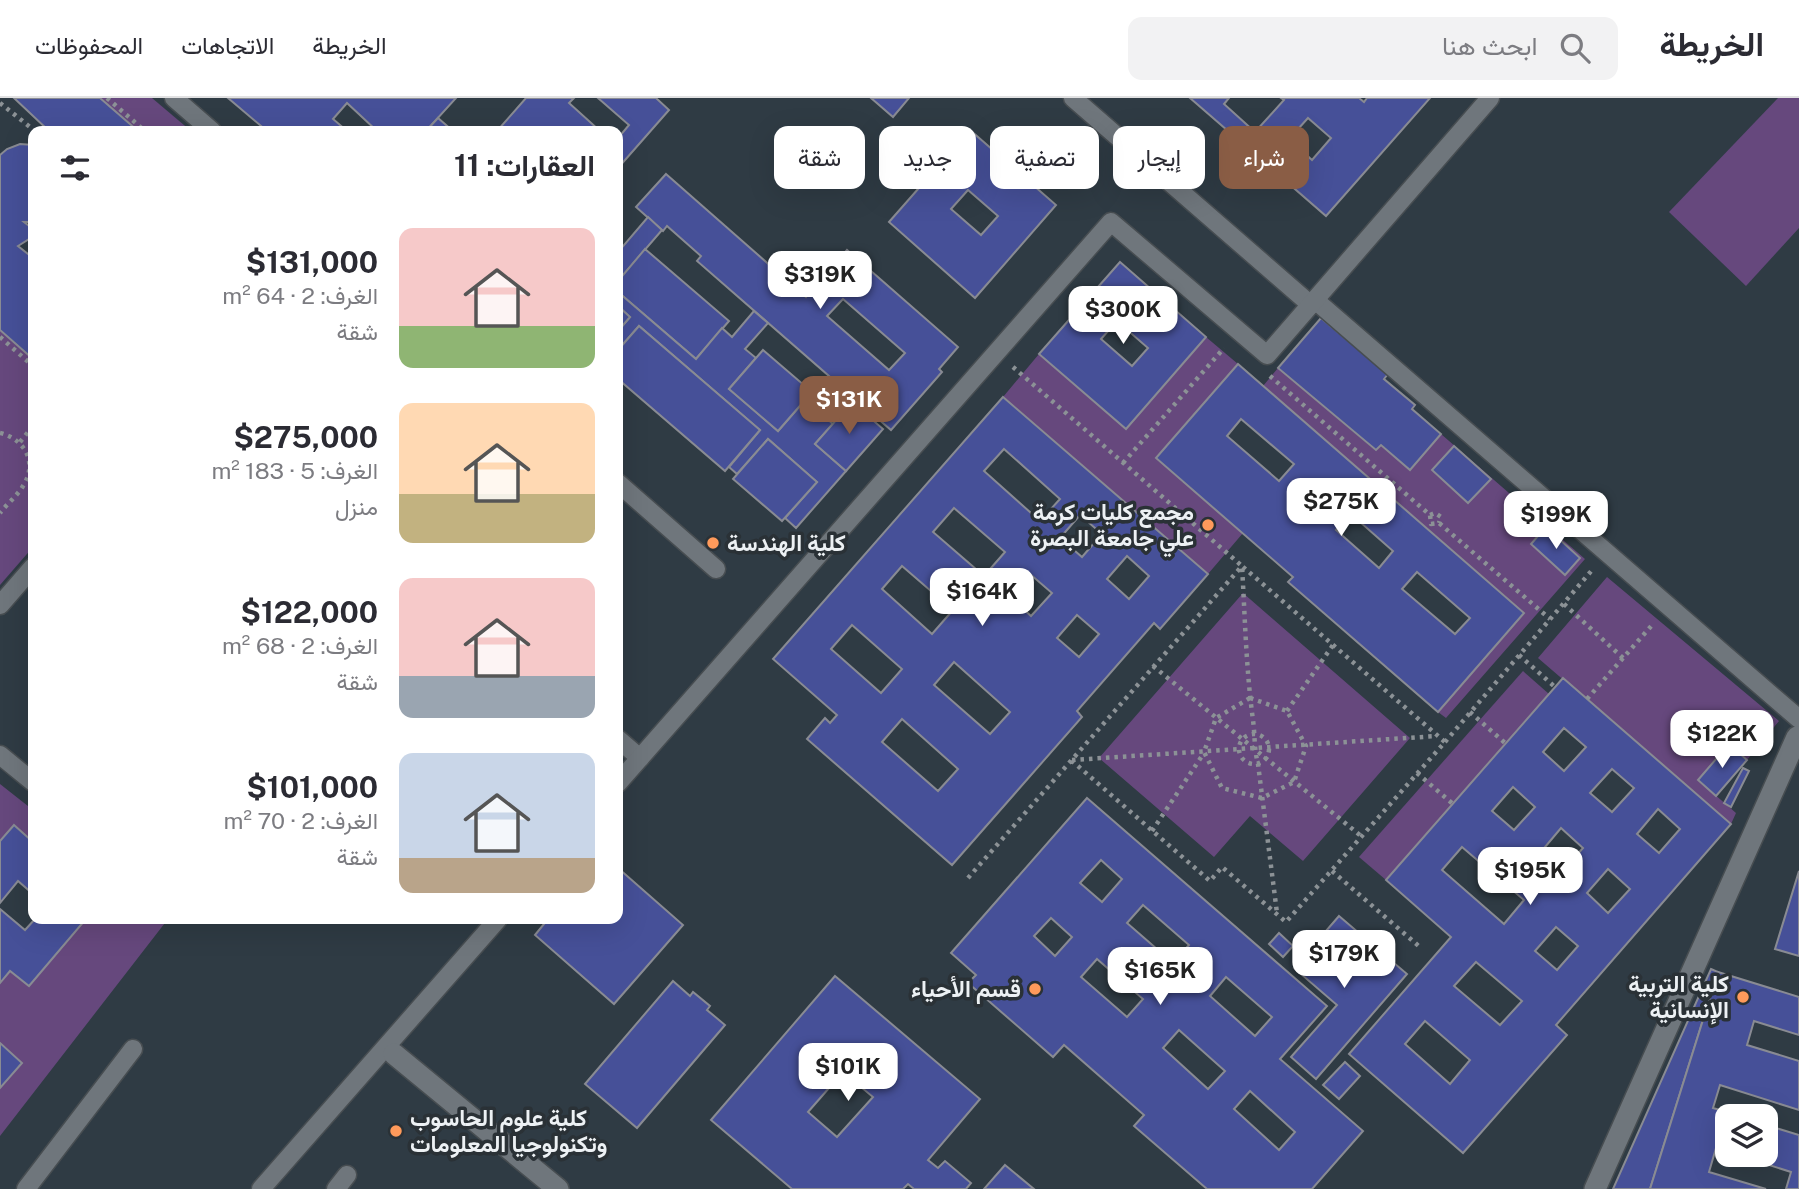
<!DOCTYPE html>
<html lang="ar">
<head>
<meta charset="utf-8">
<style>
	:root { --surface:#fff; --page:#f2f2f3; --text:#2b2b33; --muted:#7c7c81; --line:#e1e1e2; --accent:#8a5d45 }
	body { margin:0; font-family:"Public Sans",Vazirmatn,sans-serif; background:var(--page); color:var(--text); direction:rtl; height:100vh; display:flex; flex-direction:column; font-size:26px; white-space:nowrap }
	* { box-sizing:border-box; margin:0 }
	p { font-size:23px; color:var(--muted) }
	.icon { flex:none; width:38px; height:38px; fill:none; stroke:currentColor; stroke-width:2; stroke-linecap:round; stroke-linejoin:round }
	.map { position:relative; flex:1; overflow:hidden; direction:ltr }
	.side { position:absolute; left:28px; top:28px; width:595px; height:798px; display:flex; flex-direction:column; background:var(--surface); border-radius:14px; box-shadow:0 7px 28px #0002; direction:rtl }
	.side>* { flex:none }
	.banner { position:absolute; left:644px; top:28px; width:665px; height:63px; direction:rtl; display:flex; gap:14px }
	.buttons { position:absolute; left:1715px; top:1006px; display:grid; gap:14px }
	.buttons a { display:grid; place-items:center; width:63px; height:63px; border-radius:14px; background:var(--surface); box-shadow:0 7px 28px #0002; font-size:35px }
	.price { position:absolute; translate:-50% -60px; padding:0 16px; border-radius:14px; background:#fff; color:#222; font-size:23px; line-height:46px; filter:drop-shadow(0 2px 4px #0008) }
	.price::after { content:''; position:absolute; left:50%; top:42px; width:21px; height:16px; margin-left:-10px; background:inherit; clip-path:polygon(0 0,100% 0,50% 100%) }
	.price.on { background:var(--accent); color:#fff }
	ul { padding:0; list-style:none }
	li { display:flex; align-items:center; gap:21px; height:175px; padding:0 28px }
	li span { display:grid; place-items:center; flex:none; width:196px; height:140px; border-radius:14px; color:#555 }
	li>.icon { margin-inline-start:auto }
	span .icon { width:84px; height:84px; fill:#fffc; stroke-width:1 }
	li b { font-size:30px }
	h2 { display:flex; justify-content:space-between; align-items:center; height:84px; padding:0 28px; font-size:30px }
	.tag { padding:0 24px; border-radius:14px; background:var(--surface); box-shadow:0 7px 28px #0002; font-size:24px; line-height:63px }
	.tag.on { background:var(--accent); color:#fff }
	header { display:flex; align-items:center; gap:42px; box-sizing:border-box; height:98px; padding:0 35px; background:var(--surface); border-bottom:2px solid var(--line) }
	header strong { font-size:33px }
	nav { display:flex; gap:38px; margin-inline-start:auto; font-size:24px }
	.search { width:490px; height:63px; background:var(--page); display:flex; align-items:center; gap:18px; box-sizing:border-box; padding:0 24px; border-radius:14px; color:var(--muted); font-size:26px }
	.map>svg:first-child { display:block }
	.built { fill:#2f3b44; fill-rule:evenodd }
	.green { fill:#66487d; fill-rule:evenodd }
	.building { fill:#465098; stroke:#898b93; stroke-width:2; fill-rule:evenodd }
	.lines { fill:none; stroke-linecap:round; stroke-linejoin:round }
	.lane-casing { stroke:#474d51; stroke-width:21 }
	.street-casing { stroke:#474d51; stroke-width:24 }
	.path { stroke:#8c9296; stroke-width:4.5; stroke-dasharray:3.5 5; stroke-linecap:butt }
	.lane { stroke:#6f767c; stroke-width:18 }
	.street { stroke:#6f767c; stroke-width:21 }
	.poi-dot { fill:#ff9a5b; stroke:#2a3136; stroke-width:2.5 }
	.labels { text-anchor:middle; stroke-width:7; stroke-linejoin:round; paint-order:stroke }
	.poi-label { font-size:23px; font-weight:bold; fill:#edf1f4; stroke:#2a3136; text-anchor:end }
</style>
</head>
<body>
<header>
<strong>الخريطة</strong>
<div class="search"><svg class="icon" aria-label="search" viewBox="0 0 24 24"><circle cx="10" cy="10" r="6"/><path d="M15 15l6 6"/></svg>ابحث هنا</div>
<nav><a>الخريطة</a><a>الاتجاهات</a><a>المحفوظات</a></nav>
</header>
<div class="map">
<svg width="1799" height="1091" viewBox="0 0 1799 1091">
	<rect width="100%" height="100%" fill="#2a3136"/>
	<path class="built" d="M0 0H1799V1091H0ZM33 33H618V821H33ZM1727 1018H1766V1057H1727Z"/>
	<g class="green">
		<polygon points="100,0 152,0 191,33 138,33"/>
		<polygon points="1778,0 1799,0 1799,130 1746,188 1669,114"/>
		<polygon points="0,232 33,261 33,449 0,487"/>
		<polygon points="1206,239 1238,266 1156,360 1243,435 1208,476 1003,299 1039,256 1126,331"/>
		<path d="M1278 270 1375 352 1381 347 1410 372 1441 336 1585 461 1446 620 1438 614 1524 515 1263 288ZM1454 348 1490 380 1468 405 1432 372ZM1546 429 1580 459 1565 477 1531 446Z"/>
		<polygon points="1607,479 1779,623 1747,662 1729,646 1698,682 1736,715 1731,726 1538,560"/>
		<polygon points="1243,495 1410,640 1303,763 1250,718 1214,759 1099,660"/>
		<polygon points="1523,573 1549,596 1386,782 1359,759"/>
		<polygon points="0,686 33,712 33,744 14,727 0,743"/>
		<polygon points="86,821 168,821 0,1038 0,990 22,965 0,945 0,885 10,873 29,888"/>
	</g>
	<g class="building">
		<polygon points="14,0 100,0 138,33 49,33"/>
		<polygon points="228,0 456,0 426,33 377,33 347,5 333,21 347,33 267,33"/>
		<polygon points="526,0 574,0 569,5 600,33 497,33"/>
		<polygon points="598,0 656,0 669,12 618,70 618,40 629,27"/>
		<polygon points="871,0 909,0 893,19"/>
		<path d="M1190 0H1229L1224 6 1255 34 1284 2 1281 0H1359L1364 4 1367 0H1430L1326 118ZM1308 20 1331 40 1312 62 1289 41Z"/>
		<polygon points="438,20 453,33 426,33"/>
		<path d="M970 32 1056 107 975 200 889 124ZM968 92 998 118 981 137 951 111Z"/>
		<polygon points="20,46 33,47 33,124 24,124 33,131 29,141 18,148 33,160 33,261 0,232 0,57 7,51"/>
		<path d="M666 76 806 199 847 152 958 249 939 271 942 274 891 332 697 163 701 158 667 128 663 133 636 109ZM843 201 905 255 889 272 827 218Z"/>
		<polygon points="648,119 662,132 618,183 618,154"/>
		<polygon points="645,151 729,223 696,261 618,194 618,183"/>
		<path d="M1120 164 1206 239 1126 331 1039 256ZM1117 223 1148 250 1132 268 1101 241Z"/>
		<polygon points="618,194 696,261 722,230 732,239 754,213 768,225 745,251 756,260 729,291 778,333 805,302 833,326 815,346 846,373 796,430 785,420 817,384 768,341 737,376 729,369 760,332 639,228 618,252 618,233 630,219 618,208"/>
		<polygon points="618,208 630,219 618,233"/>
		<polygon points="1321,220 1388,276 1384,281 1415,307 1412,311 1441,336 1410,372 1381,347 1376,352 1278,270"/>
		<polygon points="639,228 760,332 725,373 618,281 618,252"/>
		<polygon points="763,252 812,294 778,333 729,291"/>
		<path d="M1238 266 1524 515 1438 614 1288 484 1293 479 1156 360ZM1241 321 1294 366 1279 383 1227 338ZM1317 387 1334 402 1319 419 1302 404ZM1351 416 1393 453 1379 470 1336 432ZM1417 474 1470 520 1455 536 1402 491Z"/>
		<path d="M1003 299 1208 476 1160 531 1154 525 1077 613 1082 619 952 767 807 641 825 620 830 625 837 617 773 561ZM1004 351 1060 401 1040 423 984 373ZM954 410 1005 454 984 478 933 434ZM1080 417 1102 436 1082 459 1060 440ZM1127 458 1149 478 1129 501 1107 481ZM902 468 953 512 932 536 882 491ZM1030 476 1052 495 1031 518 1010 499ZM1077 517 1099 536 1079 559 1057 540ZM852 527 902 571 881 595 831 551ZM954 564 1010 614 990 636 934 587ZM902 621 958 671 938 693 882 644Z"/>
		<polygon points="852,304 883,331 846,373 815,346"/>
		<polygon points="768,341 817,384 782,423 733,381"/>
		<polygon points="1454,348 1491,381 1468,405 1432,372"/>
		<polygon points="1546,429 1580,460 1565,477 1531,446"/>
		<path d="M1563 580 1731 726 1556 927 1567 937 1463 1055 1349 956 1451 839 1386 782ZM1564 630 1586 649 1564 673 1543 654ZM1612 671 1634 690 1612 714 1590 695ZM1513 689 1535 709 1514 732 1492 713ZM1658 711 1680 731 1659 755 1637 736ZM1561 730 1583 750 1562 774 1540 755ZM1462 749 1524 802 1504 826 1442 772ZM1608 771 1630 791 1608 815 1587 795ZM1556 829 1578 848 1557 872 1535 853ZM1476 864 1522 903 1500 927 1454 888ZM1425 923 1470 962 1450 986 1405 946Z"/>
		<polygon points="1729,646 1747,662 1716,698 1698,682"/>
		<polygon points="1743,670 1749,673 1731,709 1724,705"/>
		<path d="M1087 700 1327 908 1280 961 1363 1033 1312 1091H1207L1134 1028 1144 1017 1064 947 1053 959 968 885 976 877 951 855ZM1101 762 1122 781 1102 804 1080 785ZM1143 807 1189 847 1173 865 1127 825ZM1051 820 1072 839 1055 858 1034 838ZM1097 861 1143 901 1127 919 1081 879ZM1226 879 1272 919 1255 938 1210 898ZM1179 932 1225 973 1208 991 1163 950ZM1250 993 1295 1034 1279 1052 1234 1011Z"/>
		<polygon points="14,727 33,744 33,796 18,783 0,805 0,743"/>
		<polygon points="618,770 683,827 614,906 535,837 548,821 618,821"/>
		<polygon points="1799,773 1799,858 1775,851"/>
		<polygon points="0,811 25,832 35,821 86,821 29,888 10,873 0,885"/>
		<polygon points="1339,818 1407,876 1316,981 1291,959 1337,907 1294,870"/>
		<polygon points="1279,835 1293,848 1283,859 1269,846"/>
		<polygon points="1711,871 1718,874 1650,1091 1613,1091"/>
		<polygon points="1718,874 1799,899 1799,937 1754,923 1747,947 1799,963 1799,1012 1720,987 1713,1010 1740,1018 1727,1018 1727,1054 1716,1050 1709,1074 1766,1091 1650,1091"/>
		<path d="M835 878 980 1001 928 1062 938 1070 945 1063 971 1085 966 1091H914L908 1086 903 1091H792L711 1022ZM843 974 873 999 837 1039 808 1014Z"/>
		<polygon points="673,883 690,898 693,894 710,908 707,912 725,927 637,1030 585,986"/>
		<polygon points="0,945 22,965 0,990"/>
		<polygon points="1345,964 1360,978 1339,1001 1323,987"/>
		<polygon points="1766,1027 1799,1037 1799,1091 1786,1091 1791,1074 1738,1057 1766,1057"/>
		<polygon points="1005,1067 1034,1091 984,1091"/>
	</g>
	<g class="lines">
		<g class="lane-casing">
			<g id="lane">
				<polyline points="174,0 212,33"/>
				<polyline points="1073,0 1311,207"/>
				<polyline points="1315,202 1799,621"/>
				<polyline points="618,385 716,471"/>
				<polyline points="0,507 33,469"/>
				<polyline points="618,641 640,660"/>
				<polyline points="0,657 33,684"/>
				<polyline points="618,685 1111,124 1267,257 1490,0"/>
				<polyline points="26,1091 133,951"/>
				<polyline points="261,1091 498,821"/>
				<polyline points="336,1091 347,1077"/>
			</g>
		</g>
		<g class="street-casing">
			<g id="street">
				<polyline points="394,956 558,1091"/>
				<polyline points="1595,1091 1797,639"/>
			</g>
		</g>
		<g class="path">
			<polyline points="107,0 145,33"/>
			<polyline points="0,5 35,33"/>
			<polyline points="0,239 33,268"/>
			<path d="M1013 269 1242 468C1245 519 1246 571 1253 622 1255 637 1254 651 1258 666L1277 815"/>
			<polyline points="1270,278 1430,417 1431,426 1439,425 1550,521"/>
			<path d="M0 335C25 341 38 365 23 388 17 398 7 406 0 415"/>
			<polyline points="20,344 33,328"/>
			<polyline points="1123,365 1224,250"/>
			<polyline points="1430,417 1435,415 1441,419 1439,425"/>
			<polyline points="1564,506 1623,560"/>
			<polyline points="1519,557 1555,589"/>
			<polyline points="1153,568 1361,738"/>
			<polygon points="1250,600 1287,613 1306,648 1294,684 1262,700 1222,690 1204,654 1216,620"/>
			<polyline points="1587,601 1653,526"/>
			<polyline points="1287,613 1333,547"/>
			<polyline points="1470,614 1505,645"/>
			<circle cx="1254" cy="651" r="15"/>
			<polyline points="1445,644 1593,471"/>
			<polyline points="1072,662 1437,638"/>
			<polyline points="1417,675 1453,706"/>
			<polyline points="1152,733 1204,655"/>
			<polyline points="1332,773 1421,850"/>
			<polyline points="968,780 1242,468 1445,644 1286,824 1222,769 1210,783 1071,662"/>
		</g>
		<use href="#lane" class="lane"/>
		<use href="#street" class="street"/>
	</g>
	<g class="poi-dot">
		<circle cx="1208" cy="427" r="7"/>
		<circle cx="713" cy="445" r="7"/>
		<circle cx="1035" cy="891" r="7"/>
		<circle cx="1743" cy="899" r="7"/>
		<circle cx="396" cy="1033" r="7"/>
	</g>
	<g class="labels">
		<g class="poi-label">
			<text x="1194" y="422">مجمع كليات كرمة<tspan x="1194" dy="26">علي جامعة البصرة</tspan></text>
			<text x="727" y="453" text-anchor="start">كلية الهندسة</text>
			<text x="1729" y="894">كلية التربية<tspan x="1729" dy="26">الإنسانية</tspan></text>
			<text x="1021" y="899">قسم الأحياء</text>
			<text x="410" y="1028" text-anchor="start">كلية علوم الحاسوب<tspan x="410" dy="26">وتكنولوجيا المعلومات</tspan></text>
		</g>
	</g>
</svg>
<div class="buttons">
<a><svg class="icon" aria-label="layers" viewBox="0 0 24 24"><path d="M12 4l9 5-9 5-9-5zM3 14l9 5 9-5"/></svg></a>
</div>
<b class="price" style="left:820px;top:213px">$319K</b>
<b class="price" style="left:1123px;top:248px">$300K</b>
<b class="price on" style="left:849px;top:338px">$131K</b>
<b class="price" style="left:1341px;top:440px">$275K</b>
<b class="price" style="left:1556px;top:453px">$199K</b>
<b class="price" style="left:982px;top:530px">$164K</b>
<b class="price" style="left:1722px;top:672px">$122K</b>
<b class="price" style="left:1530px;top:809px">$195K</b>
<b class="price" style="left:1344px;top:892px">$179K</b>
<b class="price" style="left:1160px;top:909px">$165K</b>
<b class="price" style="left:848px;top:1005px">$101K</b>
<div class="banner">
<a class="tag on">شراء</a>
<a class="tag">إيجار</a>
<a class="tag">تصفية</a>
<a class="tag">جديد</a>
<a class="tag">شقة</a>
</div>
<section class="side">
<h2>العقارات: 11<svg class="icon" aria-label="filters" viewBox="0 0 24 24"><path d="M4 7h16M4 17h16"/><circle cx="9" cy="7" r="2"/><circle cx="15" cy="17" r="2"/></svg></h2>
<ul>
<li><span style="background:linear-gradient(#f6c9c9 70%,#8fb573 0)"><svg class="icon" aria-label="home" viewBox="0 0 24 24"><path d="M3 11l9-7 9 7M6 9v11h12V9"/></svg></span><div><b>$131,000</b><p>الغرف: 2 · 64 m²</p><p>شقة</p></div></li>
<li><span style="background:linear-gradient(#ffd9b3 65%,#c2b280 0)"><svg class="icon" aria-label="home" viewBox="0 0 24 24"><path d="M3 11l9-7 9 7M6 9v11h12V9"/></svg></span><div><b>$275,000</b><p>الغرف: 5 · 183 m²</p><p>منزل</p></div></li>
<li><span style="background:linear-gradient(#f6c9c9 70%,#9aa5b1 0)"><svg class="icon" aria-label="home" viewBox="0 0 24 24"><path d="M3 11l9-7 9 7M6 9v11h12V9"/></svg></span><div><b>$122,000</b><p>الغرف: 2 · 68 m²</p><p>شقة</p></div></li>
<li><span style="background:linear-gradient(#c9d6e8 75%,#b9a48a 0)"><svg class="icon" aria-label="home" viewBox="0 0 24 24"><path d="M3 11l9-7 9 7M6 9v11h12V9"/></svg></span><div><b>$101,000</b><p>الغرف: 2 · 70 m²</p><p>شقة</p></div></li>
</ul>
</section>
</div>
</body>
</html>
